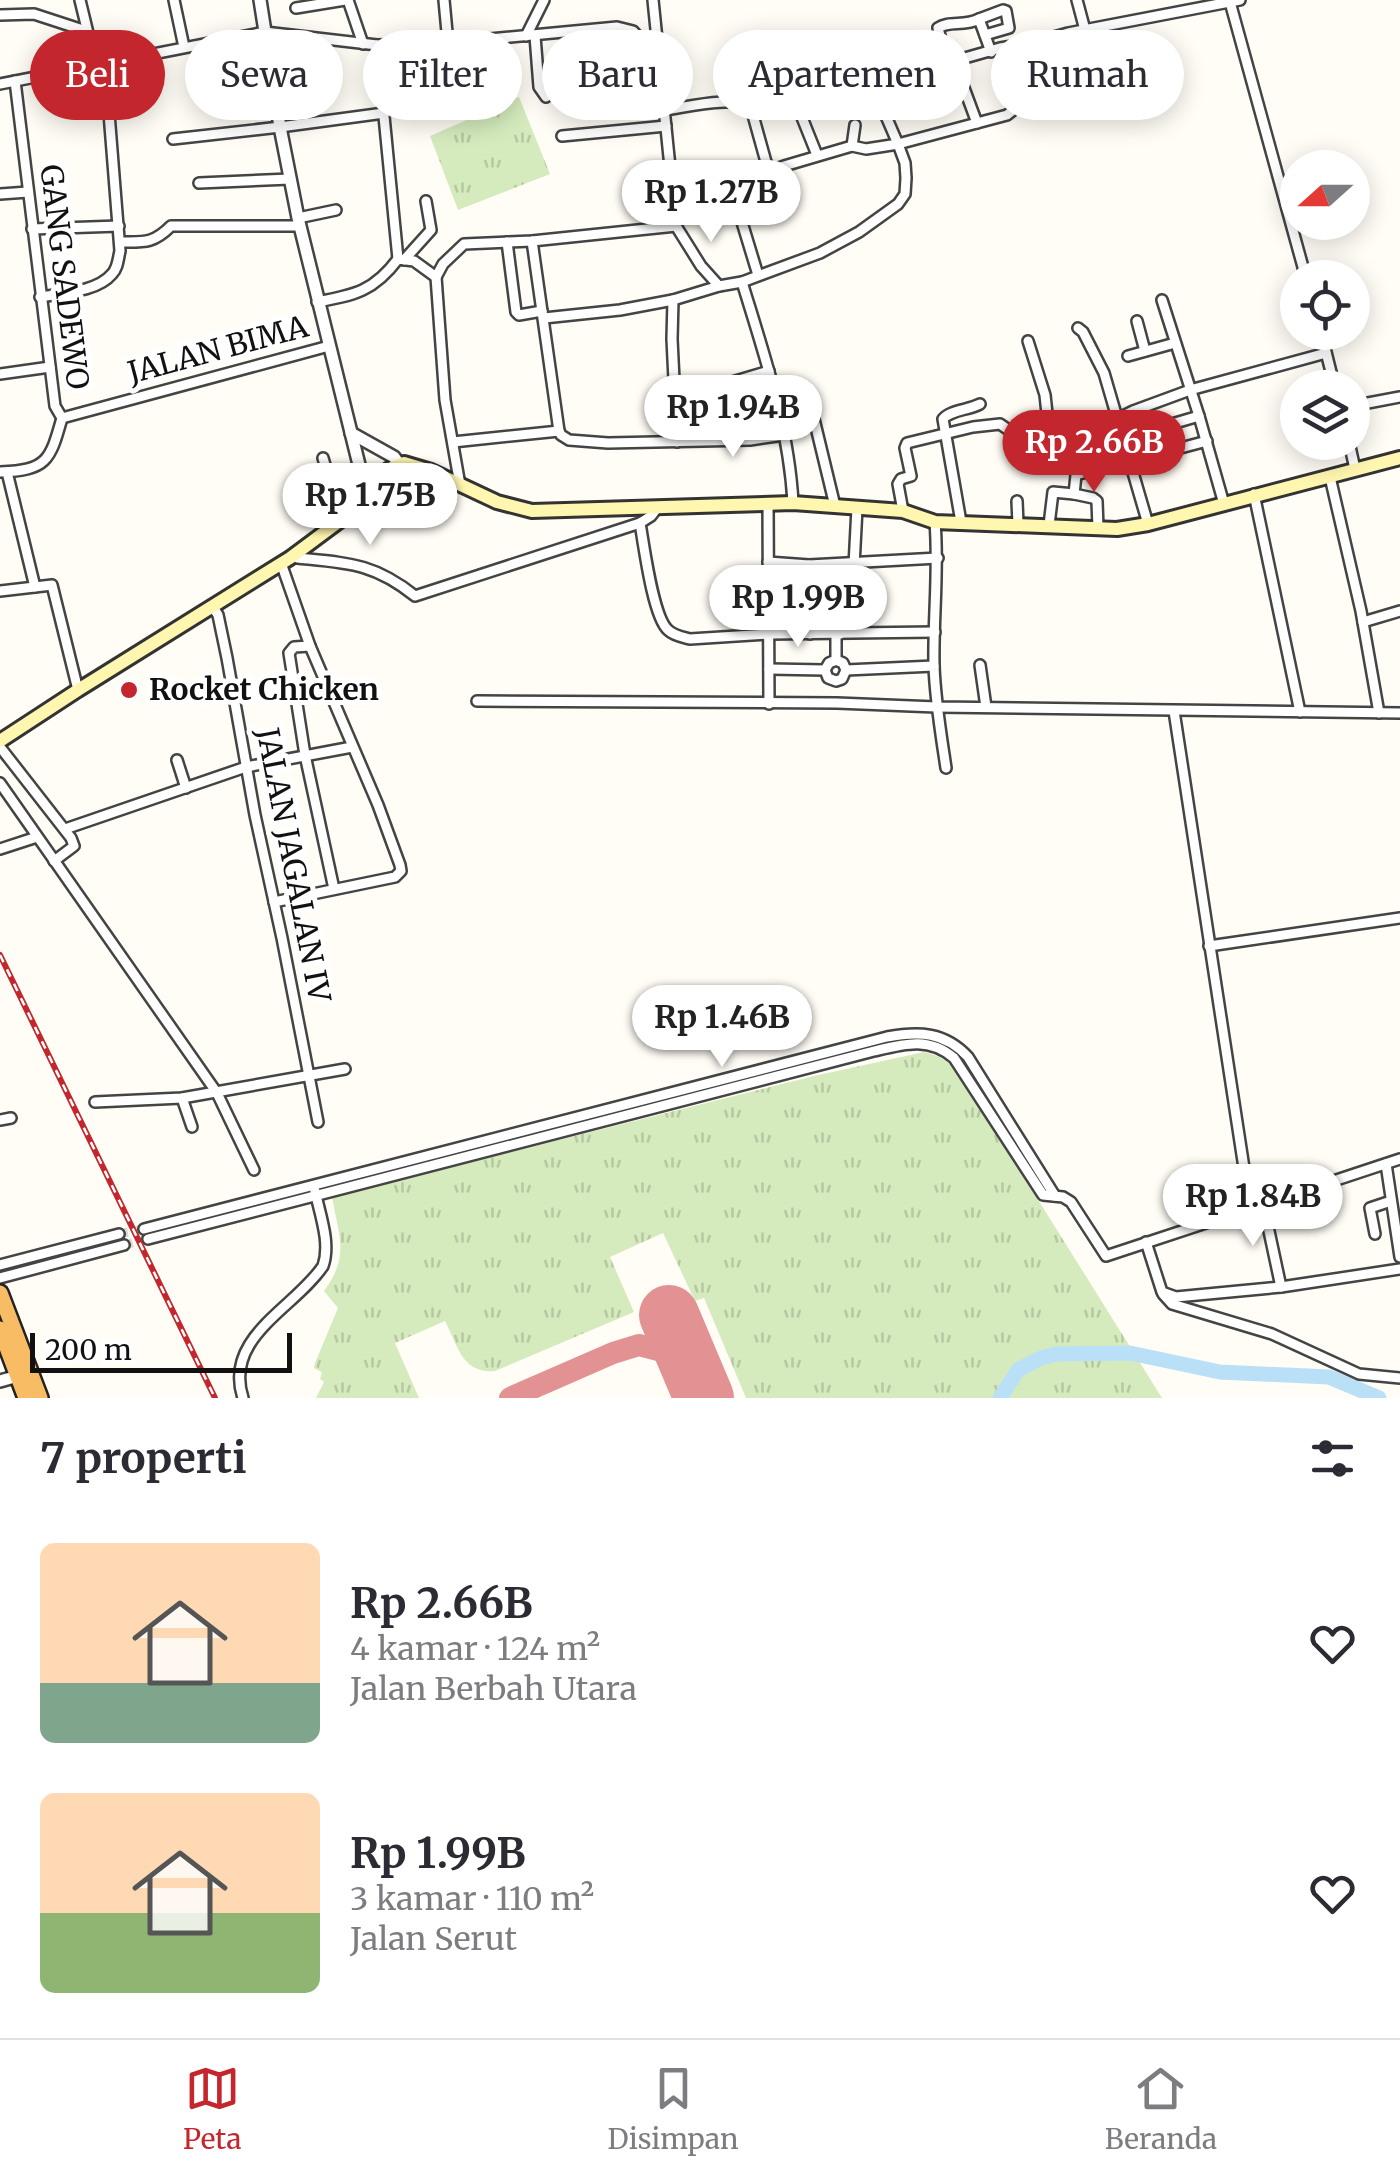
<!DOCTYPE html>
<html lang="id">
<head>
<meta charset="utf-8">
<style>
	:root { --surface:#fff; --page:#f2f2f3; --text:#2b2b33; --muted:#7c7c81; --line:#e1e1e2; --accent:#c4262e }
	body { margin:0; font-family:Merriweather,serif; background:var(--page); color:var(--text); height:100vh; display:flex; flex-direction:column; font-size:38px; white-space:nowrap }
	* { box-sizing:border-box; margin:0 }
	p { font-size:32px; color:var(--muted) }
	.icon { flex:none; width:55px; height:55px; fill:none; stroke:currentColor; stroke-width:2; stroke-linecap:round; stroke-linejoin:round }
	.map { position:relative; height:1398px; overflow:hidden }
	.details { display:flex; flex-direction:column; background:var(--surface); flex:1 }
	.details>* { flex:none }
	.guide { position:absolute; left:30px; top:30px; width:1340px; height:90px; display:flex; gap:20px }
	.needle { width:65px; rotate:249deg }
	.buttons { position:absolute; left:1280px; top:150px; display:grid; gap:20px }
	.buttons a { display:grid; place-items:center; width:90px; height:90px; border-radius:50%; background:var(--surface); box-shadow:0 5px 25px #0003; font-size:50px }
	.scale { position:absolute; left:30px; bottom:25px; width:262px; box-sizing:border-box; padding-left:10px; border:5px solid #111; border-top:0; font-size:28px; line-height:35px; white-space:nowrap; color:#111; -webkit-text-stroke:8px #fff; paint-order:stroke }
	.price { position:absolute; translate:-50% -85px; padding:0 22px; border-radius:35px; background:#fff; color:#222; font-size:32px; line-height:65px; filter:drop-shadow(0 2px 5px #0008) }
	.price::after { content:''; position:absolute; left:50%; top:60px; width:30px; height:22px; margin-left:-15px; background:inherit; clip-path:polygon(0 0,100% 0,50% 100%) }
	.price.current { background:var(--accent); color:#fff }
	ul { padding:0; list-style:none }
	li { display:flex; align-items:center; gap:30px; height:250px; padding:0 40px }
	li span { display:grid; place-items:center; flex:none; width:280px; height:200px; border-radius:15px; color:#555 }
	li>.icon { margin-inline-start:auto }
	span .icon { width:120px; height:120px; fill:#fffc; stroke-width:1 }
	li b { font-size:42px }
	h2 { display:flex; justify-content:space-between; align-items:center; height:120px; padding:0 40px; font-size:42px }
	.pill { padding:0 35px; border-radius:45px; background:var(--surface); box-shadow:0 5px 25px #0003; font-size:35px; line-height:90px }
	.pill.current { background:var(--accent); color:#fff }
	.tab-bar { display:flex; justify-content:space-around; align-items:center; height:140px; border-top:2px solid var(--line); background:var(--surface); font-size:28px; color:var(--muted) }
	.tab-bar a { display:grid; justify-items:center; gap:5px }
	.tab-bar .current { color:var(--accent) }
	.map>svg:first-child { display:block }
	.grass { fill:url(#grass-tufts) }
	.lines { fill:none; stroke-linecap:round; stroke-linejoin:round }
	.river { stroke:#b9e0f7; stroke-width:15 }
	.taxiway { stroke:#e29292; stroke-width:22 }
	.runway { stroke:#e29292; stroke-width:60 }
	.minor-tunnel { stroke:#dbdad3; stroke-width:9; stroke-dasharray:9 4.5; stroke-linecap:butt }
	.minor-casing { stroke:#444; stroke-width:14 }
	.tertiary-casing { stroke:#444; stroke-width:16 }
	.secondary-casing { stroke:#333; stroke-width:18 }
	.trunk-casing { stroke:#222; stroke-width:20 }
	.minor { stroke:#fff; stroke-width:9 }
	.tertiary { stroke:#fff; stroke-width:11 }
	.secondary { stroke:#fff6b0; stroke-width:12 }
	.trunk { stroke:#f7bc64; stroke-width:15 }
	.rail-casing { stroke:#c4262e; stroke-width:6 }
	.rail { stroke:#fff; stroke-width:2.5; stroke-dasharray:8; stroke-linecap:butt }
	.poi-dot { fill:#c4262e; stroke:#fff; stroke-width:4 }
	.labels { text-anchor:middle; stroke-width:10; stroke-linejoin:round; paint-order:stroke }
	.street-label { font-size:30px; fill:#111; stroke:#fff }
	.poi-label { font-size:30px; font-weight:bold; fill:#111; stroke:#fff; text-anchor:start }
</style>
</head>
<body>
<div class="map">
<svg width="1400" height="1398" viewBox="0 0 1400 1398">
	<defs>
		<pattern id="grass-tufts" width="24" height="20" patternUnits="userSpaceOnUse" patternTransform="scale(2.5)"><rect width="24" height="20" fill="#d5ebbd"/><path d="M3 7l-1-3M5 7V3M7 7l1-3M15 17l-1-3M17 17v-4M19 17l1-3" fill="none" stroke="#b6c8a1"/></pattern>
	</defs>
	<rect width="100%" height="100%" fill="#fffdf5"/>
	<g class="grass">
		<polygon points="619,51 637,98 588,117 570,70"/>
		<polygon points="519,97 550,174 458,210 430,136"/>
		<path d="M924 1052C942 1056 952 1063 962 1078L1162 1398H746L704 1298 695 1301 663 1233 610 1257 634 1312 495 1371C462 1374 458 1346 445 1321L395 1343 419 1398H316L324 1382 320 1379 322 1372 314 1368 315 1363 338 1308 324 1291C350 1256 339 1237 332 1197L814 1076Z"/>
	</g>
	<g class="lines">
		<polyline class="river" points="1000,1398 1018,1370 1041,1358 1056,1354 1130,1353 1220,1372 1329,1377 1379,1398"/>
		<polyline class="taxiway" points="510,1398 613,1353 639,1345 666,1352 683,1363 700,1388"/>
		<polyline class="runway" points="669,1315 704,1398"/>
		<g class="minor-tunnel">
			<polyline points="119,1234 144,1229"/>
			<polyline points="124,1245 148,1239"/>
		</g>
		<g class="minor-casing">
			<g id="minor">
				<polyline points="80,0 96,66"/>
				<polyline points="174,0 184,47"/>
				<polyline points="348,0 363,44"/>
				<polyline points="444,0 448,43"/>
				<polyline points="653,0 676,226 701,266 719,286"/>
				<polyline points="1077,0 1085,30"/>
				<polyline points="1230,2 1306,278"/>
				<polyline points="296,8 345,0"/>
				<polyline points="0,15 34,14 86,31"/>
				<polyline points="979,19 1003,10 1006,11 1009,28 985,35"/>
				<polyline points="526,36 544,0"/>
				<polyline points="535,36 539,87 546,97"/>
				<polyline points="377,45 398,259"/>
				<polyline points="781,45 787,112 795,113 799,110"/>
				<polyline points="954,61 1000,48 1036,42"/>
				<path d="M947 62 938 28C949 20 964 27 979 19L991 52"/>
				<polyline points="923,64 954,61 977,123"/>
				<polyline points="15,81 55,406 62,418"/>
				<polyline points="0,84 265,32 377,45 448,43 617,27 633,31 659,60"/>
				<path d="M665 110C688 107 733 95 751 108L766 162 771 171"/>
				<polyline points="562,136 666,126"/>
				<polyline points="173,139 280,127 384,113"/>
				<polyline points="852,146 855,125"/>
				<polyline points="199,183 290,179"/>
				<polyline points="0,194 28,192"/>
				<polyline points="298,218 336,210"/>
				<polyline points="32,229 119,226"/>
				<polyline points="532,241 559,431"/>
				<path d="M120 242C144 242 153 244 171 226H300"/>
				<polyline points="507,242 516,312 519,315 542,311"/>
				<polyline points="404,260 431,230 426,201"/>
				<path d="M758 275 741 219V203L758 192 771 171 784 166 852 146 866 149 898 144 873 86 867 84C848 89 811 95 799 110L817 155"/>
				<polyline points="436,277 445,400 460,485"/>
				<path d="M742 282C764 354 789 427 793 503"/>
				<path d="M40 297C62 293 97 292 112 274 118 268 118 259 120 251L105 63"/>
				<polyline points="673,300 672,339 677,442"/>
				<polyline points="1162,300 1199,416 1224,504"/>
				<path d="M317 302C355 295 374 291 398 259L414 261 436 277 443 264 464 244 532 241 676 226"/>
				<polyline points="544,318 620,310 673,300 719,286 742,282 820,253 859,232 898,204 905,194 906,178 905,163 898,144 1007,115 1022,103 1035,84 1039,56 1036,42 1068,33 1240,0"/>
				<polyline points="1137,321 1145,351"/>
				<polyline points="1078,328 1083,332 1104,373 1148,524"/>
				<polyline points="1321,332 1335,388"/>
				<polyline points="1028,341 1045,395 1049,432"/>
				<polyline points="1128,356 1175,343"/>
				<polyline points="0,374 50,367"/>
				<polyline points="674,393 722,385 769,371"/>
				<polyline points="1352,406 1400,397"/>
				<polyline points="62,418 329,346"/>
				<polyline points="814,419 835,506"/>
				<polyline points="1124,438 1199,416"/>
				<polyline points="453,442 559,431 561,435 569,440 608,443 750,440 784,435"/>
				<polyline points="1349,442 1355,469"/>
				<polyline points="1150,456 1207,441"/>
				<polyline points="323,458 341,520"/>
				<path d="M0 472C47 470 50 461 62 418"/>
				<polyline points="7,472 35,587"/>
				<polyline points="1330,477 1361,611 1379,713"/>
				<polyline points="1074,494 1093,498 1097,501 1098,528"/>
				<polyline points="1254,494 1300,712"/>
				<polyline points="1017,501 1018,524"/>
				<polyline points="768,503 769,704"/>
				<polyline points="903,511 898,484 901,479 911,476 905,448 907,443 973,427 1000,424 1013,433 1049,432 1117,419 1133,411 1190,390 1326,353"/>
				<path d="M935 522C939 570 933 617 934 665 935 700 941 734 946 768"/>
				<path d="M961 522 943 419C950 410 969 410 980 404"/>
				<path d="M640 523C644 546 653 617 668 630 674 636 683 637 690 639L769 634 935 632"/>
				<polyline points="1049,525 1053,492 1074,494 1076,475 1130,459"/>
				<path d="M293 555 297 558C348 563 374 563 415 596L640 523 651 516 658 507"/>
				<polyline points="768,562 809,565 938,558"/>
				<polyline points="809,565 810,634"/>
				<polyline points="0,591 52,585 78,690"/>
				<polyline points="768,604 794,604"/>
				<polyline points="213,607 218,615 227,658 255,815 282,938 318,1122"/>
				<polyline points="1363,622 1400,611"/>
				<polyline points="836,634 836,660 843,663 846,670 842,679 836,681 828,678 825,670 829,663 836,660"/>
				<polyline points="840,634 852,604 857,508"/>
				<polyline points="310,646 294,647 289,653 305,755 334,889"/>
				<polyline points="980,665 986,707"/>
				<polyline points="769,669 825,670"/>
				<polyline points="846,670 934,666"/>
				<polyline points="477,701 837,703 936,707 1400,713"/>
				<polyline points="1174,711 1250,1207"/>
				<polyline points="0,747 71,838 74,846 54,861"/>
				<polyline points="177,760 186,788"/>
				<polyline points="0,783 217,1093 254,1170"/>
				<polyline points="65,829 246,767 352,747"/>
				<polyline points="0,849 37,837"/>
				<polyline points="274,902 395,877 401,871 400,865 378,805 310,646 281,563"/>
				<polyline points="1209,946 1400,918"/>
				<polyline points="182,1098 192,1127"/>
				<polyline points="95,1102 182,1098 345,1069"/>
				<polyline points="0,1120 11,1118"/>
				<polyline points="1386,1164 1400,1257"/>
				<polyline points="1263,1203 1281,1287"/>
				<path d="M144 1229 887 1037C919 1031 945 1032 968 1057L1055 1196"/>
				<polyline points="1375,1234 1370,1208 1391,1201"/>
				<path d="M148 1239 874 1051C903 1044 929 1036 954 1058L1043 1195 1063 1197 1071 1202 1106 1256 1400 1159"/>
				<polyline points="1146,1242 1162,1292 1176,1297 1281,1287 1400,1269"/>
				<polyline points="0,1265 119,1234"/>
				<polyline points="0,1278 124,1245"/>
				<polyline points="1163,1294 1172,1304 1272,1334 1359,1374 1400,1378"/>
				<path d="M243 1398C223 1337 295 1308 323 1266 331 1243 320 1215 315 1191"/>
			</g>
		</g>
		<g class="tertiary-casing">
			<g id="tertiary">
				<polyline points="260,0 280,127 298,218 365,489 368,494"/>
				<polyline points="351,433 394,457 399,464"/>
				<polyline points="0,1381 18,1376"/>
			</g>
		</g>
		<g class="secondary-casing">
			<polyline id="secondary" points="0,741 78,690 290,558 341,520 389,469 404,463 431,471 497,502 532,511 793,503 903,511 935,522 1117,529 1148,524 1400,458"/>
		</g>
		<g class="trunk-casing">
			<g id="trunk">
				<polyline points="0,1293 40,1398"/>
				<polyline points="0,1329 26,1398"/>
			</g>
		</g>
		<use href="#minor" class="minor"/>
		<use href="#tertiary" class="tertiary"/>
		<use href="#secondary" class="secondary"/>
		<use href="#trunk" class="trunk"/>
		<g class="rail-casing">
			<polyline id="rail" points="0,955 215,1398"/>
		</g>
		<use href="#rail" class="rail"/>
	</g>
	<circle class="poi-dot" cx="129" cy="690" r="10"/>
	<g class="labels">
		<g class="street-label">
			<text transform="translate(64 277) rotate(83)" y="10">GANG SADEWO</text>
			<text transform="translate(218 350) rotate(-15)" y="10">JALAN BIMA</text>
			<text transform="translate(293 865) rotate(79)" y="10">JALAN JAGALAN IV</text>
		</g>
		<g class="poi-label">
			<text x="149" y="700">Rocket Chicken</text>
		</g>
	</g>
</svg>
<div class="buttons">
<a><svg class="needle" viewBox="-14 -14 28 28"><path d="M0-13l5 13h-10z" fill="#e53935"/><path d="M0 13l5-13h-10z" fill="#7c7c81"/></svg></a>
<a><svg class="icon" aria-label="locate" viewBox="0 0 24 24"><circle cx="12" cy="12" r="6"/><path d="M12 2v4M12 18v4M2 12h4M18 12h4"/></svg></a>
<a><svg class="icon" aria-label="layers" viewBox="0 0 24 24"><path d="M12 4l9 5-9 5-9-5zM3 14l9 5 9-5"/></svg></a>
</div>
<div class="scale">200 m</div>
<b class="price" style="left:711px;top:245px">Rp 1.27B</b>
<b class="price" style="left:733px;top:460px">Rp 1.94B</b>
<b class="price current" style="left:1094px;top:495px">Rp 2.66B</b>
<b class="price" style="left:370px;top:548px">Rp 1.75B</b>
<b class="price" style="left:798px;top:650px">Rp 1.99B</b>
<b class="price" style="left:722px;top:1070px">Rp 1.46B</b>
<b class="price" style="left:1253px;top:1249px">Rp 1.84B</b>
<div class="guide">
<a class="pill current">Beli</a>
<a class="pill">Sewa</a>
<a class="pill">Filter</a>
<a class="pill">Baru</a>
<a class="pill">Apartemen</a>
<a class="pill">Rumah</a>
</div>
</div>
<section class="details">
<h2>7 properti<svg class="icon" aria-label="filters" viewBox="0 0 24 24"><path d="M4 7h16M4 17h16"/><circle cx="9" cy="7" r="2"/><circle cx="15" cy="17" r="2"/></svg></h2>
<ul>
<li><span style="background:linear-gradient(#ffd9b3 70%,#7fa58c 0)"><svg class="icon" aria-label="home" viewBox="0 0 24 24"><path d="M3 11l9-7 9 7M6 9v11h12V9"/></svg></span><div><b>Rp 2.66B</b><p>4 kamar · 124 m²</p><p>Jalan Berbah Utara</p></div><svg class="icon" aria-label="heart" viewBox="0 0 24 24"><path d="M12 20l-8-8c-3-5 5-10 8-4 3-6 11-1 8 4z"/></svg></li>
<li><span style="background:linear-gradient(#ffd9b3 60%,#8fb573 0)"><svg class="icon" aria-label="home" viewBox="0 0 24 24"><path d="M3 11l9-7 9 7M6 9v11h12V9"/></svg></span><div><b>Rp 1.99B</b><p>3 kamar · 110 m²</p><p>Jalan Serut</p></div><svg class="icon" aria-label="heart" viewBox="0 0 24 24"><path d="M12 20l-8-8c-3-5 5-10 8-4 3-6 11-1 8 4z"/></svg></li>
</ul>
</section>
<nav class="tab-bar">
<a class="current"><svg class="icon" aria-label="map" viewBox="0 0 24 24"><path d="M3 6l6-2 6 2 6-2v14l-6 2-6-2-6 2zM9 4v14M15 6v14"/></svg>Peta</a>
<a><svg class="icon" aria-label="saved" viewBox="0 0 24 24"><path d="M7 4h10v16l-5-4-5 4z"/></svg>Disimpan</a>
<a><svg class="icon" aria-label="home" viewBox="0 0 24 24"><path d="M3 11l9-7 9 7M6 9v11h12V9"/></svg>Beranda</a>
</nav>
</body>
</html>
